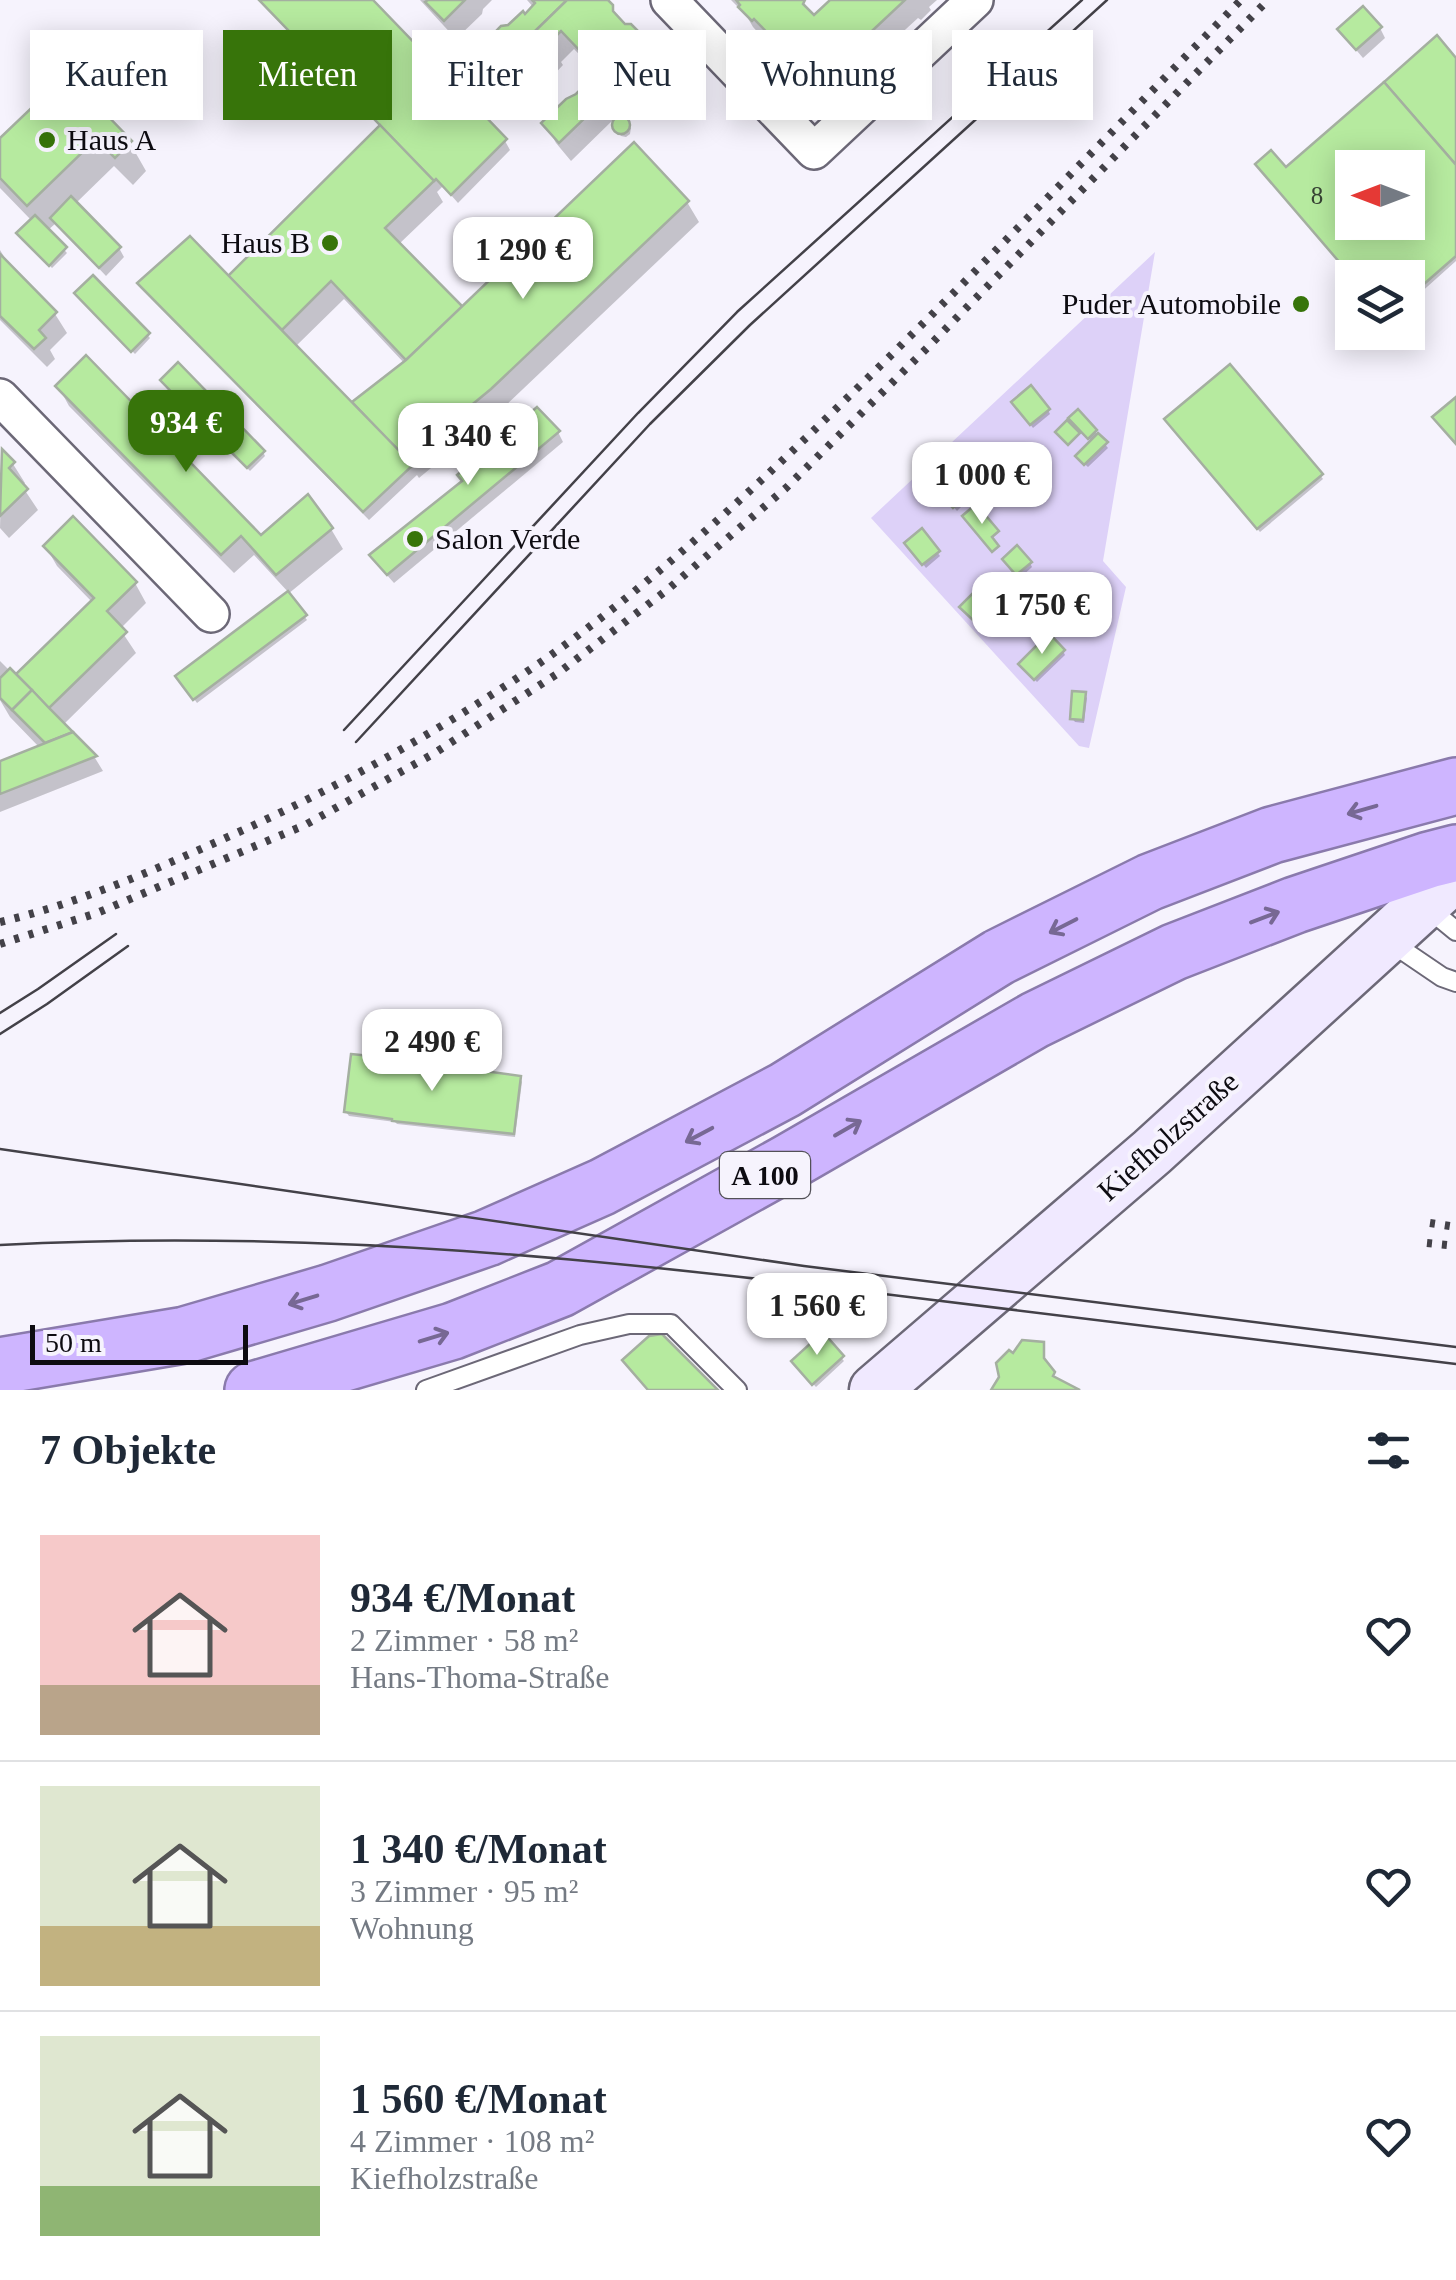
<!DOCTYPE html>
<html lang="de">
<head>
<meta charset="utf-8">
<style>
	:root { --surface:#fff; --page:#f6f6f7; --text:#1f2937; --muted:#747a83; --line:#e0e1e3; --accent:#37740a }
	body { margin:0; font-family:"Times New Roman",serif; background:var(--page); color:var(--text); height:100vh; display:flex; flex-direction:column; font-size:38px; white-space:nowrap }
	* { box-sizing:border-box; margin:0 }
	p { font-size:32px; color:var(--muted) }
	.icon { flex:none; width:55px; height:55px; fill:none; stroke:currentColor; stroke-width:2; stroke-linecap:round; stroke-linejoin:round }
	.map { position:relative; height:1390px; overflow:hidden }
	.details { display:flex; flex-direction:column; background:var(--surface); flex:1 }
	.details>* { flex:none }
	.guide { position:absolute; left:30px; top:30px; width:1398px; height:90px; display:flex; gap:20px }
	.needle { width:65px; rotate:270deg }
	.tools { position:absolute; left:1335px; top:150px; display:grid; gap:20px }
	.tools a { display:grid; place-items:center; width:90px; height:90px; border-radius:0px; background:var(--surface); box-shadow:0 5px 25px #0003; font-size:50px }
	.scale { position:absolute; left:30px; bottom:25px; width:218px; box-sizing:border-box; padding-left:10px; border:5px solid #0d0b11; border-top:0; font-size:28px; line-height:35px; white-space:nowrap; color:#0d0b11; -webkit-text-stroke:8px #f6f3fd; paint-order:stroke }
	.price { position:absolute; translate:-50% -85px; padding:0 22px; border-radius:20px; background:#fff; color:#222; font-size:32px; line-height:65px; filter:drop-shadow(0 2px 5px #0008) }
	.price::after { content:''; position:absolute; left:50%; top:60px; width:30px; height:22px; margin-left:-15px; background:inherit; clip-path:polygon(0 0,100% 0,50% 100%) }
	.price.selected { background:var(--accent); color:#fff }
	ul { padding:0; list-style:none }
	li { display:flex; align-items:center; gap:30px; height:250px; padding:0 40px }
	li+li { border-top:2px solid var(--line) }
	li span { display:grid; place-items:center; flex:none; width:280px; height:200px; border-radius:0px; color:#555 }
	li>.icon { margin-inline-start:auto }
	span .icon { width:120px; height:120px; fill:#fffc; stroke-width:1 }
	li b { font-size:42px }
	h2 { display:flex; justify-content:space-between; align-items:center; height:120px; padding:0 40px; font-size:42px }
	.tag { padding:0 35px; border-radius:0px; background:var(--surface); box-shadow:0 5px 25px #0003; font-size:35px; line-height:90px }
	.tag.selected { background:var(--accent); color:#fff }
	.map>svg:first-child { display:block }
	.green { fill:#ddd1f8 }
	.shadow { fill:#0003; fill-rule:evenodd }
	.building { fill:#b6ea9f; stroke:#a4afa0; stroke-width:2.5; fill-rule:evenodd }
	.lines { fill:none; stroke-linecap:round; stroke-linejoin:round }
	.lane-casing { stroke:#6c6877; stroke-width:22 }
	.street-casing { stroke:#6c6877; stroke-width:40 }
	.secondary-casing { stroke:#6c6877; stroke-width:55 }
	.highway-casing { stroke:#8a7aac; stroke-width:60 }
	.lane { stroke:#fff; stroke-width:18 }
	.street { stroke:#fff; stroke-width:35 }
	.secondary { stroke:#f0e9ff; stroke-width:50 }
	.highway { stroke:#ceb5ff; stroke-width:55 }
	.tram { stroke:#434148; stroke-width:2.5 }
	.rail { stroke:#434148; stroke-width:8; stroke-dasharray:5 10; stroke-linecap:butt }
	.oneway { stroke:#776894 }
	.poi-dot { fill:#37740a; stroke:#f6f3fd; stroke-width:4 }
	.labels { text-anchor:middle; stroke-width:8; stroke-linejoin:round; paint-order:stroke }
	.number-label { font-size:25px; fill:#374334 }
	.shield { fill:#f6f3fd; stroke:#535158; stroke-width:2.5 }
	.shield-label { font-size:28px; font-weight:bold; fill:#0d0b11 }
	.poi-label { font-size:30px; fill:#0d0b11; stroke:#f6f3fd; text-anchor:start }
	.street-label { font-size:30px; fill:#0d0b11; stroke:#f6f3fd }
</style>
</head>
<body>
<div class="map">
<svg width="1456" height="1390" viewBox="0 0 1456 1390">
	<rect width="100%" height="100%" fill="#f6f3fd"/>
	<polygon class="green" points="1155,252 1103,561 1126,587 1089,748 1079,746 871,518"/>
	<g class="shadow">
		<path d="M258 0H369L505 141 510 150 458 203 443 186 437 192 443 202 398 245 463 310 687 202 699 222 502 409 419 478 417 475 369 520 146 292 140 283 228 279 381 127ZM344 299 405 364 355 402 361 413 295 347Z"/>
		<polygon points="420,0 492,0 483,9 482,14 456,39"/>
		<polygon points="527,0 605,0 620,23 636,32 662,73 616,118 624,119 631,128 630,134 626,137 621,136 614,127 615,118 571,161 556,143 545,123 601,77 574,49 561,62 563,65 550,79 549,84 523,108 489,74 478,54 534,8"/>
		<polygon points="731,0 802,0 814,18 834,0 937,0 929,7 931,10 921,20 918,18 882,51 884,54 873,64 871,62 828,101 767,38 765,40 753,27 746,15"/>
		<polygon points="1380,28 1385,38 1363,58 1346,38"/>
		<path d="M1456 61V261L1408 304V278L1286 170ZM1352 168H1408V222H1352Z"/>
		<polygon points="67,77 130,143 146,171 133,185 114,166 75,204 119,248 124,257 106,276 56,223 47,231 67,253 52,268 22,237 32,221 0,188 0,141"/>
		<polygon points="0,250 11,268 55,314 67,333 50,350 55,359 47,367 0,320"/>
		<polygon points="93,278 150,338 135,354 79,297"/>
		<polygon points="165,384 207,395 210,399 194,414"/>
		<polygon points="58,386 261,538 331,529 343,549 288,594 307,620 197,703 178,677 289,593 254,555 234,573 69,406"/>
		<polygon points="1016,406 1048,410 1050,414 1033,428"/>
		<polygon points="1074,422 1095,432 1108,448 1088,467 1080,460 1092,442"/>
		<polygon points="1169,424 1320,475 1323,479 1260,532"/>
		<polygon points="558,432 563,442 394,583 378,565 372,556"/>
		<polygon points="221,441 263,452 265,456 250,471"/>
		<polygon points="2,452 13,464 25,483 22,486 38,510 9,538 0,528"/>
		<polygon points="951,480 968,500 957,511 942,493"/>
		<polygon points="922,532 940,556 926,568 910,547"/>
		<polygon points="46,547 135,583 146,603 120,629 136,653 63,725 95,758 103,771 0,812 0,764 40,748 10,717 0,700 0,661 23,684 93,603 57,566"/>
		<polygon points="1007,563 1030,563 1032,567 1020,578"/>
		<polygon points="973,597 988,615 978,625 964,611"/>
		<polygon points="1063,651 1065,655 1037,682 1023,668"/>
		<polygon points="1084,694 1087,698 1084,723 1075,722 1072,718"/>
		<polygon points="469,1072 520,1078 522,1082 515,1137 397,1124 395,1122 349,1116 346,1112"/>
		<polygon points="822,1335 844,1361 816,1387 796,1365"/>
	</g>
	<g class="building">
		<polygon points="259,0 373,0 507,139 451,195 436,179 434,181"/>
		<polygon points="428,0 465,0 444,21 425,2"/>
		<polygon points="532,0 567,0 493,72 475,53 501,26 508,25 523,11 525,14 535,3"/>
		<polygon points="567,0 608,0 613,5 613,11 625,24 631,24 638,31 638,38 653,52 559,143 541,123 566,99 576,94 589,81 591,83 601,73 561,31 551,41 553,44 539,58 539,63 510,90 493,72"/>
		<polygon points="736,0 805,0 803,4 814,15 830,0 905,0 873,30 875,33 861,45 858,43 816,83 754,19 752,21 738,7 740,5"/>
		<polygon points="1363,6 1382,27 1356,50 1337,29"/>
		<polygon points="1437,35 1456,58 1456,165 1384,82"/>
		<polygon points="67,74 132,141 115,158 96,139 27,206 0,178 0,138"/>
		<path d="M1384 82 1456 165V256L1408 298V278H1353L1255 164 1271 150 1286 167ZM1352 168H1408V222H1352Z"/>
		<circle cx="621" cy="125" r="9"/>
		<polygon points="380,125 434,181 385,228 463,307 406,360 331,281 282,330 228,276"/>
		<polygon points="634,142 689,201 491,389 406,459 352,402 406,360"/>
		<polygon points="71,196 121,247 99,268 50,218"/>
		<polygon points="35,215 67,247 49,266 16,233"/>
		<polygon points="190,236 413,465 363,512 137,283"/>
		<polygon points="0,254 57,312 39,330 46,338 34,349 0,316"/>
		<polygon points="93,275 150,333 131,352 74,293"/>
		<polygon points="86,355 261,535 308,494 333,528 276,575 241,536 221,555 55,386"/>
		<polygon points="178,362 209,394 191,412 160,380"/>
		<polygon points="1230,364 1323,474 1257,529 1164,419"/>
		<polygon points="1031,385 1050,409 1030,425 1011,402"/>
		<polygon points="1456,397 1456,444 1432,417"/>
		<polygon points="537,407 560,431 387,575 369,555 462,481 457,475"/>
		<polygon points="1078,409 1097,430 1088,439 1068,418"/>
		<polygon points="234,419 265,451 247,468 216,437"/>
		<polygon points="1067,420 1080,433 1068,445 1055,432"/>
		<polygon points="1098,433 1108,442 1084,465 1075,456"/>
		<polygon points="2,449 15,462 9,468 28,489 0,516"/>
		<polygon points="951,476 968,495 953,508 936,489"/>
		<polygon points="976,504 999,531 992,537 999,546 992,552 962,516"/>
		<polygon points="73,516 137,582 107,611 127,632 49,708 16,674 94,598 43,546"/>
		<polygon points="922,528 940,551 922,565 904,543"/>
		<polygon points="1017,545 1032,562 1016,575 1002,559"/>
		<polygon points="288,591 307,615 193,700 175,676"/>
		<polygon points="973,593 988,609 975,622 959,607"/>
		<polygon points="1049,633 1065,650 1034,680 1018,664"/>
		<polygon points="10,668 32,690 12,710 0,698 0,678"/>
		<polygon points="32,690 49,708 73,732 45,743 12,710"/>
		<polygon points="1072,691 1086,692 1083,720 1070,719"/>
		<polygon points="73,732 97,756 0,794 0,761"/>
		<polygon points="351,1054 469,1066 469,1069 521,1076 514,1134 392,1121 392,1119 344,1112"/>
		<polygon points="823,1332 844,1356 812,1385 791,1361"/>
		<polygon points="662,1334 718,1390 648,1390 622,1360 649,1336"/>
		<polygon points="1022,1340 1044,1342 1044,1358 1055,1372 1053,1376 1080,1390 991,1390 999,1377 996,1363 1009,1350 1013,1353"/>
	</g>
	<g class="lines">
		<g class="lane-casing">
			<g id="lane">
				<polyline points="1428,908 1456,931"/>
				<polyline points="1389,941 1442,977 1456,982"/>
				<polyline points="426,1390 580,1335 629,1324 671,1324 737,1390"/>
			</g>
		</g>
		<g class="street-casing">
			<g id="street">
				<polyline points="669,0 814,151 975,0"/>
				<polyline points="0,397 211,614"/>
			</g>
		</g>
		<g class="secondary-casing">
			<polyline id="secondary" points="875,1390 1152,1152 1456,875"/>
		</g>
		<g class="highway-casing">
			<g id="highway">
				<polyline points="0,1366 185,1335 328,1293 487,1238 602,1187 785,1090 999,957 1150,882 1272,835 1456,786"/>
				<polyline points="253,1390 453,1331 560,1289 787,1163 1035,1020 1174,952 1295,905 1429,860 1456,853"/>
			</g>
		</g>
		<use href="#lane" class="lane"/>
		<use href="#street" class="street"/>
		<use href="#secondary" class="secondary"/>
		<use href="#highway" class="highway"/>
		<g class="tram">
			<polyline points="344,730 638,413 737,312 1082,0"/>
			<polyline points="356,742 650,424 750,325 1107,0"/>
			<polyline points="0,1013 38,989 116,934"/>
			<polyline points="0,1034 47,1004 128,946"/>
			<polyline points="0,1149 804,1266 1456,1347"/>
			<path d="M0 1245C312 1228 616 1260 925 1299 1102 1320 1279 1342 1456 1364"/>
		</g>
		<g class="rail">
			<path d="M0 922C76 904 150 872 221 840 334 790 442 730 544 660 666 574 775 469 881 365 1003 245 1121 122 1241 0"/>
			<polyline points="0,944 97,913 305,825 433,754 557,674 667,590 786,488 928,347 1268,0"/>
			<polyline points="1430,1223 1456,1227"/>
			<polyline points="1427,1243 1456,1246"/>
		</g>
	</g>
	<defs><path id="oneway-shaft" d="M-6 0H5M1.5-3L5.5 0L1.5 3" fill="none" stroke-width="1.6" stroke-linecap="round" stroke-linejoin="round" transform="scale(2.5)"/></defs>
	<g class="oneway">
		<use href="#oneway-shaft" transform="translate(1362 810) rotate(164)"/>
		<use href="#oneway-shaft" transform="translate(1265 917) rotate(-21)"/>
		<use href="#oneway-shaft" transform="translate(1063 926) rotate(153)"/>
		<use href="#oneway-shaft" transform="translate(848 1128) rotate(-30)"/>
		<use href="#oneway-shaft" transform="translate(699 1135) rotate(152)"/>
		<use href="#oneway-shaft" transform="translate(303 1300) rotate(163)"/>
		<use href="#oneway-shaft" transform="translate(434 1337) rotate(-17)"/>
	</g>
	<g class="poi-dot">
		<circle cx="47" cy="140" r="10"/>
		<circle cx="330" cy="243" r="10"/>
		<circle cx="1301" cy="304" r="10"/>
		<circle cx="415" cy="539" r="10"/>
	</g>
	<g class="labels">
		<g class="number-label">
			<text x="1317" y="204">8</text>
		</g>
		<rect class="shield" x="720" y="1152" width="90" height="46" rx="8"/>
		<g class="shield-label">
			<text x="765" y="1185">A 100</text>
		</g>
		<g class="poi-label">
			<text x="67" y="150">Haus A</text>
			<text x="310" y="253" text-anchor="end">Haus B</text>
			<text x="1281" y="314" text-anchor="end">Puder Automobile</text>
			<text x="435" y="549">Salon Verde</text>
		</g>
		<g class="street-label">
			<text transform="translate(1168 1136) rotate(-42)" y="10">Kiefholzstraße</text>
		</g>
	</g>
</svg>
<div class="tools">
<a><svg class="needle" viewBox="-14 -14 28 28"><path d="M0-13l5 13h-10z" fill="#e53935"/><path d="M0 13l5-13h-10z" fill="#747a83"/></svg></a>
<a><svg class="icon" aria-label="layers" viewBox="0 0 24 24"><path d="M12 4l9 5-9 5-9-5zM3 14l9 5 9-5"/></svg></a>
</div>
<div class="scale">50 m</div>
<b class="price" style="left:523px;top:302px">1 290 €</b>
<b class="price selected" style="left:186px;top:475px">934 €</b>
<b class="price" style="left:468px;top:488px">1 340 €</b>
<b class="price" style="left:982px;top:527px">1 000 €</b>
<b class="price" style="left:1042px;top:657px">1 750 €</b>
<b class="price" style="left:432px;top:1094px">2 490 €</b>
<b class="price" style="left:817px;top:1358px">1 560 €</b>
<div class="guide">
<a class="tag">Kaufen</a>
<a class="tag selected">Mieten</a>
<a class="tag">Filter</a>
<a class="tag">Neu</a>
<a class="tag">Wohnung</a>
<a class="tag">Haus</a>
</div>
</div>
<section class="details">
<h2>7 Objekte<svg class="icon" aria-label="filters" viewBox="0 0 24 24"><path d="M4 7h16M4 17h16"/><circle cx="9" cy="7" r="2"/><circle cx="15" cy="17" r="2"/></svg></h2>
<ul>
<li><span style="background:linear-gradient(#f6c9c9 75%,#b9a48a 0)"><svg class="icon" aria-label="home" viewBox="0 0 24 24"><path d="M3 11l9-7 9 7M6 9v11h12V9"/></svg></span><div><b>934 €/Monat</b><p>2 Zimmer · 58 m²</p><p>Hans-Thoma-Straße</p></div><svg class="icon" aria-label="heart" viewBox="0 0 24 24"><path d="M12 20l-8-8c-3-5 5-10 8-4 3-6 11-1 8 4z"/></svg></li>
<li><span style="background:linear-gradient(#dfe7d0 70%,#c2b280 0)"><svg class="icon" aria-label="home" viewBox="0 0 24 24"><path d="M3 11l9-7 9 7M6 9v11h12V9"/></svg></span><div><b>1 340 €/Monat</b><p>3 Zimmer · 95 m²</p><p>Wohnung</p></div><svg class="icon" aria-label="heart" viewBox="0 0 24 24"><path d="M12 20l-8-8c-3-5 5-10 8-4 3-6 11-1 8 4z"/></svg></li>
<li><span style="background:linear-gradient(#dfe7d0 75%,#8fb573 0)"><svg class="icon" aria-label="home" viewBox="0 0 24 24"><path d="M3 11l9-7 9 7M6 9v11h12V9"/></svg></span><div><b>1 560 €/Monat</b><p>4 Zimmer · 108 m²</p><p>Kiefholzstraße</p></div><svg class="icon" aria-label="heart" viewBox="0 0 24 24"><path d="M12 20l-8-8c-3-5 5-10 8-4 3-6 11-1 8 4z"/></svg></li>
</ul>
</section>
</body>
</html>
